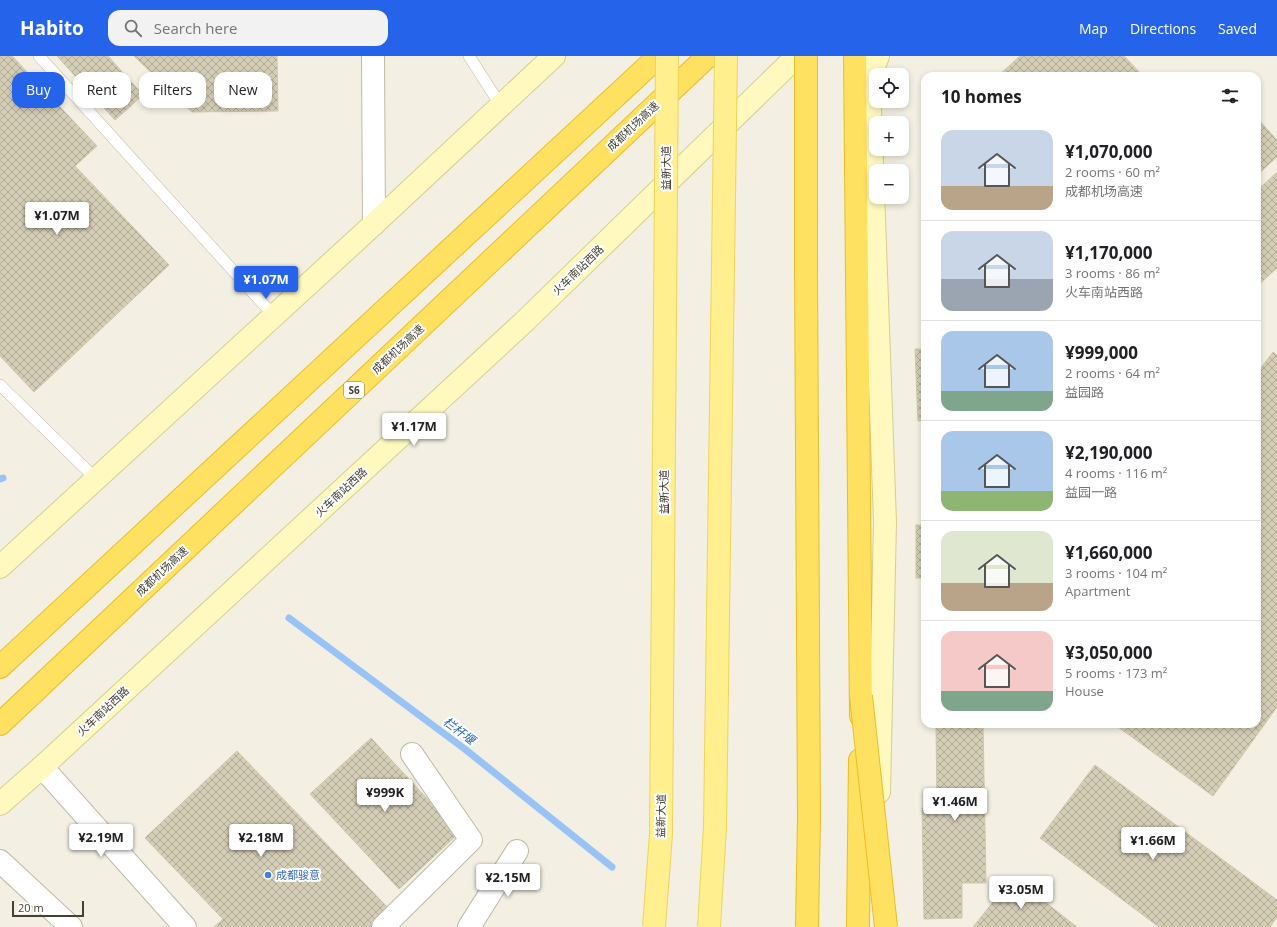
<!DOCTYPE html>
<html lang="en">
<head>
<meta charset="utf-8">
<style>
	:root { --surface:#fff; --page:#f2f2f2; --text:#202124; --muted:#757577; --line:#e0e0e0; --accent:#2563eb }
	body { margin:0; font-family:"Open Sans","Noto Sans SC",sans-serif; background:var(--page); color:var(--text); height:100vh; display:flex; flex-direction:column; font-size:15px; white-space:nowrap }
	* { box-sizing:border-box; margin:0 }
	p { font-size:13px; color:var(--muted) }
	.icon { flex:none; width:22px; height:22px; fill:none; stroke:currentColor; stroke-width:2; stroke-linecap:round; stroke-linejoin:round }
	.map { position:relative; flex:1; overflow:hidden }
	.panel { position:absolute; left:921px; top:16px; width:340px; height:656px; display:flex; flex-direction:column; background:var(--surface); border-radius:12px; box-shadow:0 2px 6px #0003 }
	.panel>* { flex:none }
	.hud { position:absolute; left:12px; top:16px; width:380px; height:36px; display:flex; gap:8px }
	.controls { position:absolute; left:869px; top:12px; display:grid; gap:8px }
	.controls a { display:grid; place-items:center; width:40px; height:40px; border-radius:8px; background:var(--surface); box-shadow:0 2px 6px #0003; font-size:20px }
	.scale { position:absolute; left:12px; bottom:10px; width:72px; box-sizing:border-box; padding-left:4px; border:2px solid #454033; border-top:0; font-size:11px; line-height:14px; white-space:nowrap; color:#454033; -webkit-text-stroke:3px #fff; paint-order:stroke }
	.price { position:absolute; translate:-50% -34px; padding:0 9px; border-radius:4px; background:#fff; color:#222; font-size:13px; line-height:26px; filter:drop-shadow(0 1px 2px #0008) }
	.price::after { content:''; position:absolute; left:50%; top:24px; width:12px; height:9px; margin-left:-6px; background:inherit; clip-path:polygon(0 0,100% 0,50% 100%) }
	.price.on { background:var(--accent); color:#fff }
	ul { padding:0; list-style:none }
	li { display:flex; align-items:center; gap:12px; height:100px; padding:0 20px }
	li+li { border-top:1px solid var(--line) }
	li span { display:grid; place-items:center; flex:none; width:112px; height:80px; border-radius:12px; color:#555 }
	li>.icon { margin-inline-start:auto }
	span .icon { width:48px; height:48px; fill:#fffc; stroke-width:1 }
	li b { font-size:17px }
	h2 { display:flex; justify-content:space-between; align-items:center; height:48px; padding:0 20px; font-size:17px }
	.pill { padding:0 14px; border-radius:12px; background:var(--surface); box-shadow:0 2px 6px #0003; font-size:14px; line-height:36px }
	.pill.on { background:var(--accent); color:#fff }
	header { display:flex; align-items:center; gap:24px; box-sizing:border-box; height:56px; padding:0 20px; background:var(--accent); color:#fff }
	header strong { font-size:19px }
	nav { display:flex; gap:22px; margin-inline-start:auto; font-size:14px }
	.search { width:280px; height:36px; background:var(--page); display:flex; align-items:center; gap:10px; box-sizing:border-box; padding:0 14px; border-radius:12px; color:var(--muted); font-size:15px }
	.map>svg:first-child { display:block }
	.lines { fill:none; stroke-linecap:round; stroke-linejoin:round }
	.stream { stroke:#99c2f5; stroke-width:7 }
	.building { fill:url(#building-cross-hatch); stroke:#d0c7aa }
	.service-casing { stroke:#bfbaa5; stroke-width:12 }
	.minor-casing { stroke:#bfbaa5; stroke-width:24 }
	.tertiary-casing { stroke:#bfbaa5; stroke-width:24 }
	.secondary-casing { stroke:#d6ce8e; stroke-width:24 }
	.motorway-casing { stroke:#e9bd27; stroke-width:24 }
	.service { stroke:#fff; stroke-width:11 }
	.minor { stroke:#fff; stroke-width:22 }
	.tertiary { stroke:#fff; stroke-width:22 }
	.secondary { stroke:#fff9c0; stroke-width:22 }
	.motorway { stroke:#ffe161; stroke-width:22 }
	.primary-bridge-casing { stroke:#ecd557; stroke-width:24; stroke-linecap:butt }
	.motorway-bridge-casing { stroke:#e9bd27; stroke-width:24; stroke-linecap:butt }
	.primary-bridge { stroke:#ffef8f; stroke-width:22 }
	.motorway-bridge { stroke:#ffe161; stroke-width:22 }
	.shop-dot { fill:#3f7fe0; stroke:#fff; stroke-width:1.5 }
	.labels { text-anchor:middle; stroke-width:4; stroke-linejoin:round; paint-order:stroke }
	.shield { fill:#fff; stroke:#7d7970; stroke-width:1 }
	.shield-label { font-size:10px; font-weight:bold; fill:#454033 }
	.street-label { font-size:11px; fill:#454033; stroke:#fff }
	.shop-label { font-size:11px; fill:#366cbe; stroke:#fff; text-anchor:start }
	.water-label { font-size:12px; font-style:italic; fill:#2564b8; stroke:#fff }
</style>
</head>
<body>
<header>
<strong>Habito</strong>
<div class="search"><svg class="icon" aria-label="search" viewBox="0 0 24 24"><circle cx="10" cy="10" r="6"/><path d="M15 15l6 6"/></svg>Search here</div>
<nav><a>Map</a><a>Directions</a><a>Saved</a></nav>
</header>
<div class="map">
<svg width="1277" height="871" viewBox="0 0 1277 871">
	<defs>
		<pattern id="building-cross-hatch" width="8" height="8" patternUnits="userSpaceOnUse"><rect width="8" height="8" fill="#d5ceb7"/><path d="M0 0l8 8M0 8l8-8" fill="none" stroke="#afa995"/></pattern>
	</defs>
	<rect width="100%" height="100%" fill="#f3f0e3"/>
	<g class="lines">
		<g class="stream">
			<polyline points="0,423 3,422"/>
			<polyline points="289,562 466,694 612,811"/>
		</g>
	</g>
	<g class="building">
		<polygon points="0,0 12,0 97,90 75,110 169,209 34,336 0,300"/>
		<polygon points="57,0 108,0 143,39 115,64"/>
		<polygon points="134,0 277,0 278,55 192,56"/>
		<polygon points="1020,0 1124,0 1143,20 998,20"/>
		<polygon points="1257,62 1277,84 1277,101 1257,119"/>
		<polygon points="1277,116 1277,212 1257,230 1257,135"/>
		<polygon points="915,293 925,293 925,365 918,365"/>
		<polygon points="1273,296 1277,299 1277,651 1213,740 1114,668 1257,668 1257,317"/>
		<rect x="916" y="469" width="9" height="53"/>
		<polygon points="936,668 983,668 986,827 962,827 962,862 924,863 922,752 937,752"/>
		<polygon points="371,682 459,777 399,833 310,738"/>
		<polygon points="237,695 391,855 375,871 214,871 223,863 145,782"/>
		<polygon points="1095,709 1277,844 1277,861 1270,871 1159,871 1040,782"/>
		<polygon points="1013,821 1077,871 973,871"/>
	</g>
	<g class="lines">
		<g class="service-casing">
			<g id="service">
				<polyline points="39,0 274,260"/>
				<polyline points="469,0 501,50"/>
				<polyline points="0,329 96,423"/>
			</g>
		</g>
		<g class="minor-casing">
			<g id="minor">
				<polyline points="42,711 185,871"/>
				<polyline points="0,805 71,871"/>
				<polyline points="383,871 471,784 412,698"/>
				<polyline points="469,871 517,795"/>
			</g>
		</g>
		<g class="tertiary-casing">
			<polyline id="tertiary" points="373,0 374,168"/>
		</g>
		<g class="secondary-casing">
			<g id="secondary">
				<polyline points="878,0 869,24 885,466 879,736"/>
				<polyline points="0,511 374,168 554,0"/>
				<polyline points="0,748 42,711 524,266 797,0"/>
			</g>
		</g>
		<g class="motorway-casing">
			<g id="motorway">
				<polyline points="855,0 861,660"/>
				<polyline points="0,611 659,0"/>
				<polyline points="0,668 708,0"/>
				<polyline points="858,871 860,704"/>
			</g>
		</g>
		<use href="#service" class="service"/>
		<use href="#minor" class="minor"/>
		<use href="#tertiary" class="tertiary"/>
		<use href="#secondary" class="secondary"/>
		<use href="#motorway" class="motorway"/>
		<g class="primary-bridge-casing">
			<g id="primary-bridge">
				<polyline points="654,871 661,778 667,0"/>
				<polyline points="709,871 715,771 726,0"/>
			</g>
		</g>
		<g class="motorway-bridge-casing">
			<g id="motorway-bridge">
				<polyline points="806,0 806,211 809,762 807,871"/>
				<polyline points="861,640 886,871"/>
			</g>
		</g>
		<use href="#primary-bridge" class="primary-bridge"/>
		<use href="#motorway-bridge" class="motorway-bridge"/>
	</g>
	<circle class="shop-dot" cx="268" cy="819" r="4"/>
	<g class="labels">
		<rect class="shield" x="344" y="326" width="20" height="16" rx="3"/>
		<g class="shield-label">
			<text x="354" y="338">S6</text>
		</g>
		<g class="street-label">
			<text transform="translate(633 70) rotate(-43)" y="4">成都机场高速</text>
			<text transform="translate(666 112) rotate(-90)" y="4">益新大道</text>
			<text transform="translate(578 214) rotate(-44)" y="4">火车南站西路</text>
			<text transform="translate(398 293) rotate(-43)" y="4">成都机场高速</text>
			<text transform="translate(341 436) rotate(-43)" y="4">火车南站西路</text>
			<text transform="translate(664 436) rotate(-90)" y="4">益新大道</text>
			<text transform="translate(162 515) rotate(-43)" y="4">成都机场高速</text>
			<text transform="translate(103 655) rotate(-43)" y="4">火车南站西路</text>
			<text transform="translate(661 760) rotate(-89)" y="4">益新大道</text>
		</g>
		<g class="shop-label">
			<text x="276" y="823">成都骏意</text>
		</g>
		<g class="water-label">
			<text transform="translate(459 675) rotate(37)" y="4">栏杆堰</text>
		</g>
	</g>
</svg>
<div class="controls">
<a><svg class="icon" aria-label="locate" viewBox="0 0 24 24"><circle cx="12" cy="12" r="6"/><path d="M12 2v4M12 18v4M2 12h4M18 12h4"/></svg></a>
<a>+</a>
<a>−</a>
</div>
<div class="scale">20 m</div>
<b class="price" style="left:57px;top:180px">¥1.07M</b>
<b class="price on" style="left:266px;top:244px">¥1.07M</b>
<b class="price" style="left:414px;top:391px">¥1.17M</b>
<b class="price" style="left:385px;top:757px">¥999K</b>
<b class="price" style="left:955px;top:766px">¥1.46M</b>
<b class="price" style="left:101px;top:802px">¥2.19M</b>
<b class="price" style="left:261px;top:802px">¥2.18M</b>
<b class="price" style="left:1153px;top:805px">¥1.66M</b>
<b class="price" style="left:508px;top:842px">¥2.15M</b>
<b class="price" style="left:1021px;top:854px">¥3.05M</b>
<div class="hud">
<a class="pill on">Buy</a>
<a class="pill">Rent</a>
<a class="pill">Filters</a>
<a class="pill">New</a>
</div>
<section class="panel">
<h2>10 homes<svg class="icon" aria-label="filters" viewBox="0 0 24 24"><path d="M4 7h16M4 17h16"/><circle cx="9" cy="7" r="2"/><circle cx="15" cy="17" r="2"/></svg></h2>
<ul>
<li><span style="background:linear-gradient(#c9d6e8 70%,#b9a48a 0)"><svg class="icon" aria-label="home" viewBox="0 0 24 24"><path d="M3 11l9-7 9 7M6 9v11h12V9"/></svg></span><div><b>¥1,070,000</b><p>2 rooms · 60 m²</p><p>成都机场高速</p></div></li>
<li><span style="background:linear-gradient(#c9d6e8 60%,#9aa5b1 0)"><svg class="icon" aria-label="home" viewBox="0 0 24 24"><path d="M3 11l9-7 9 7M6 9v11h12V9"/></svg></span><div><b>¥1,170,000</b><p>3 rooms · 86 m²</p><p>火车南站西路</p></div></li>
<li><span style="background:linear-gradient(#a9c7e8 75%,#7fa58c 0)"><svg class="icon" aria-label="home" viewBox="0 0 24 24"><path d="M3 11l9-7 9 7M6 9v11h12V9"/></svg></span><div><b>¥999,000</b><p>2 rooms · 64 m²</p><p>益园路</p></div></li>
<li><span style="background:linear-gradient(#a9c7e8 75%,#8fb573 0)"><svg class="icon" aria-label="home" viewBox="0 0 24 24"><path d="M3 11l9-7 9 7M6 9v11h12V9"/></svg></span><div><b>¥2,190,000</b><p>4 rooms · 116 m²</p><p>益园一路</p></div></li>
<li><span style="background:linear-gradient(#dfe7d0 65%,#b9a48a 0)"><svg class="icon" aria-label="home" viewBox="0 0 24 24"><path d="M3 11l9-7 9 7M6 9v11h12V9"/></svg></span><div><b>¥1,660,000</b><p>3 rooms · 104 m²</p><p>Apartment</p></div></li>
<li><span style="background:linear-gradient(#f6c9c9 75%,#7fa58c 0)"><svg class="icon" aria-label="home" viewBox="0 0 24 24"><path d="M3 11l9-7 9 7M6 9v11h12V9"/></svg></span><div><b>¥3,050,000</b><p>5 rooms · 173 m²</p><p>House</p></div></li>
</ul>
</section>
</div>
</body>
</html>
